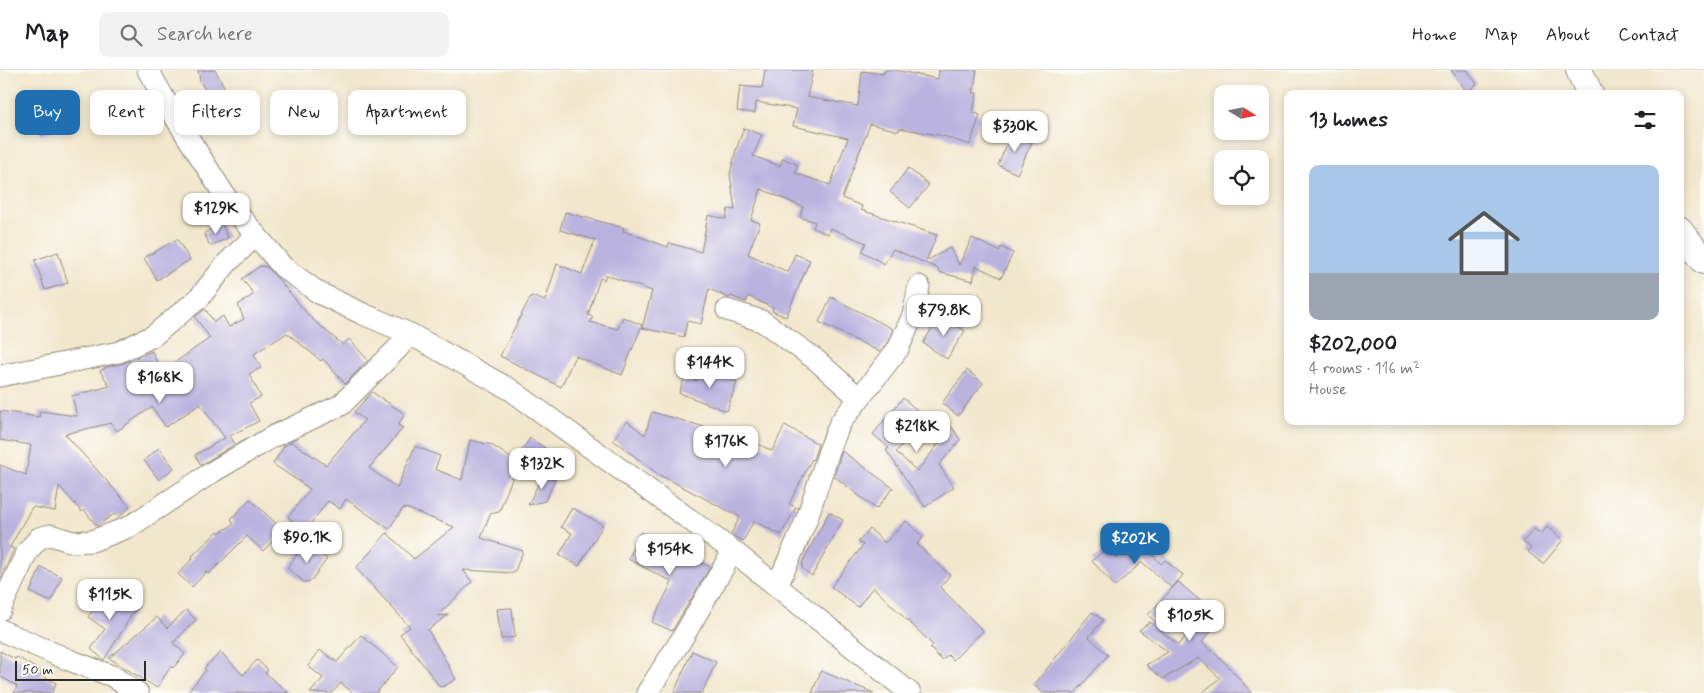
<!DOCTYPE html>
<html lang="en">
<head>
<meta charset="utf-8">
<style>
	:root { --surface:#fff; --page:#f2f2f2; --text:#202124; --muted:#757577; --line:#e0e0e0; --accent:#1f6fb2 }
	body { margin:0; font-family:Mynerve,sans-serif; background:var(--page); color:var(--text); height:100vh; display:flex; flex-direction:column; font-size:19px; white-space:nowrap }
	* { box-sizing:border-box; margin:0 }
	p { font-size:16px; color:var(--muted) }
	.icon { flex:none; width:28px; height:28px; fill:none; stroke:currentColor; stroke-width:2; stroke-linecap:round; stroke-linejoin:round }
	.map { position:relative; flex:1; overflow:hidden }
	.sheet { position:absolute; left:1284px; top:20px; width:400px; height:335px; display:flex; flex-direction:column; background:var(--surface); border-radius:10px; box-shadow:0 2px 8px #0003 }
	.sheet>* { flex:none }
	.banner { position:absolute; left:15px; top:20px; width:475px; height:45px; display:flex; gap:10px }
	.needle { width:32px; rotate:100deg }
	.buttons { position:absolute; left:1214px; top:15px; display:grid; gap:10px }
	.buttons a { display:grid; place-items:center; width:55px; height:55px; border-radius:10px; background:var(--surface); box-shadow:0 2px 8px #0003; font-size:25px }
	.scale { position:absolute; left:15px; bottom:12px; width:131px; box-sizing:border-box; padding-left:5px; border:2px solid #2b2b2b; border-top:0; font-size:14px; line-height:18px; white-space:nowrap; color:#2b2b2b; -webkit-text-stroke:4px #fdfcf7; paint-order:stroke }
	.price { position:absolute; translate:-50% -42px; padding:0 11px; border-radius:10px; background:#fff; color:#222; font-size:16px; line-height:32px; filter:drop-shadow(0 1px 2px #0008) }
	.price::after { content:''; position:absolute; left:50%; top:30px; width:15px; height:11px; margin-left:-8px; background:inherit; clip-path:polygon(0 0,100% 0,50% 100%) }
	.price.selected { background:var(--accent); color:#fff }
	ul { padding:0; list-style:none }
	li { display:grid; align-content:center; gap:10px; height:265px; padding:0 25px }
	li+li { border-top:1px solid var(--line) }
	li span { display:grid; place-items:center; height:155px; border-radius:10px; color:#555 }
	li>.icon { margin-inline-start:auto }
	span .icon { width:90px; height:90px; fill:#fffc; stroke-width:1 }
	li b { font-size:21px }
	h2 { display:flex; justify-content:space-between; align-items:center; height:60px; padding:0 25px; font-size:21px }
	.chip { padding:0 18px; border-radius:10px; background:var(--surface); box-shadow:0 2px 8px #0003; font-size:18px; line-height:45px }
	.chip.selected { background:var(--accent); color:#fff }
	header { display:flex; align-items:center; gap:30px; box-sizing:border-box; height:70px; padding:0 25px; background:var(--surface); border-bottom:1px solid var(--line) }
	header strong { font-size:24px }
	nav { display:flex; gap:28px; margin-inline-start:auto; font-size:18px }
	.search { width:350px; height:45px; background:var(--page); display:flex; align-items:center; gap:12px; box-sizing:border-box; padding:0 18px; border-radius:10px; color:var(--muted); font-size:19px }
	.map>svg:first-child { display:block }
	.building { fill:#bab2df }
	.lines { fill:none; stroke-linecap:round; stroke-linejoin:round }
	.minor-casing { stroke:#8e897c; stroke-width:23 }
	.major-casing { stroke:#8e897c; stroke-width:28 }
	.minor { stroke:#fff; stroke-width:21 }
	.major { stroke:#fff; stroke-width:26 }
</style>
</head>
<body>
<header>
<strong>Map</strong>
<div class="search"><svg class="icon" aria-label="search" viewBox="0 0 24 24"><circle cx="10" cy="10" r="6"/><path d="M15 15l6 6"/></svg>Search here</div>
<nav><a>Home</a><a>Map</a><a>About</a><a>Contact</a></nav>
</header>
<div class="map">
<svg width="1704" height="623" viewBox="0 0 1704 623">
	<rect width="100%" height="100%" fill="#fdfcf7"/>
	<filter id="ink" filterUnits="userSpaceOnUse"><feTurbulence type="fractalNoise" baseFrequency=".02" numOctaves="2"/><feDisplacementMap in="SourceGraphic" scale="10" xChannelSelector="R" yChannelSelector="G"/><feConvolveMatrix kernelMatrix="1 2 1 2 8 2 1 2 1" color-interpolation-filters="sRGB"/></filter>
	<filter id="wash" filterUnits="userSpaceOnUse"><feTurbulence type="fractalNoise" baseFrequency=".0096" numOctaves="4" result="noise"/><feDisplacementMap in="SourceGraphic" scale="20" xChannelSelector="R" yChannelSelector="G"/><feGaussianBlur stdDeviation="1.12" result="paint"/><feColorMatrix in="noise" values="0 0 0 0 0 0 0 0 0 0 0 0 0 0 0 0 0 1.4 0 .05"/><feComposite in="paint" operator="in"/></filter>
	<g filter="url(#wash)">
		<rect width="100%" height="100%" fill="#f1e7cc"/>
		<g id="blocks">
			<g class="building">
				<polygon points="198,0 215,0 241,47 230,55 221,43 219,44 200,11"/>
				<polygon points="765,0 813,0 807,27 858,36 862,1 884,4 885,0 895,0 938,9 939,0 977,0 973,23 977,23 973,42 980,45 970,75 943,66 900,58 899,61 870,54 842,128 862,136 861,140 937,165 926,191 950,178 959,195 972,168 999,181 1001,177 1013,183 1001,208 976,196 973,211 938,202 939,199 893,179 884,194 862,181 866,173 830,158 828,164 813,158 815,152 800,147 803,137 761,119 751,150 760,153 748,184 788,202 795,184 810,190 786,247 772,241 773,238 748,226 746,232 731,226 729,228 709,219 701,254 687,251 684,267 642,258 652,221 606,205 604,210 600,208 588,245 593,247 590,252 618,259 623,247 642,255 622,305 575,286 561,317 500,286 531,226 545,231 557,194 582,204 595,170 560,160 565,142 624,158 623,161 668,177 669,173 701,182 708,145 726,149 728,139 735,140 730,104 736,80 744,58 762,65 753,86 780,96 783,88 798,95 795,103 830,115 848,68 793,56 797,39 756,32 755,43 737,41 740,16 762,18"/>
				<polygon points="1451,0 1467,0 1477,14 1467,22"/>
				<polygon points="58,24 67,58 41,65 33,31"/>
				<polygon points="1012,63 1032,72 1017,104 998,95"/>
				<polygon points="908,98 929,115 910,138 890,122"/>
				<polygon points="222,154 228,168 210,176 204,163"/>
				<polygon points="177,169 190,190 157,210 144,188"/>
				<polygon points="58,182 68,213 45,220 35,190"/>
				<polygon points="260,196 267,197 278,209 311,248 343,275 349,269 368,290 345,314 323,289 321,291 287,263 254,284 261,298 249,304 261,327 249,333 259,351 230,366 235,374 201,395 195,385 225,368 200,334 166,357 152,337 117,361 111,353 65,364 130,437 119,447 114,444 97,456 84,440 82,442 59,416 55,441 32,437 10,477 14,479 0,510 0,395 26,405 31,375 0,370 0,341 39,347 40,341 77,346 72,326 110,316 100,301 107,297 124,293 152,281 161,302 210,268 195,247 205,239 214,252 223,246 229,257 244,249 238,235 254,224 242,209"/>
				<polygon points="831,227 893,259 887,273 880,282 819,252"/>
				<polygon points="940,245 965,261 947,289 923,273"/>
				<polygon points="701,298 737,312 727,341 679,323 685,306 696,311"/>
				<polygon points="967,300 983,313 958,346 942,333"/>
				<polygon points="372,322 405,344 398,355 403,358 369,398 397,418 415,376 440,386 435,399 462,410 470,370 492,375 518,393 499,442 490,444 481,468 523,481 514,503 463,500 472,512 437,546 448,545 428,560 456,609 443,617 442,616 440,617 400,564 410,557 356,498 387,463 414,489 454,457 406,438 405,439 403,438 389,459 346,429 340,439 328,431 305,461 288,447 310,419 273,394 285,375 292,372 326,395 365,350 354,342"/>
				<polygon points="903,328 925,347 896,382 917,401 952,357 960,370 939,395 954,417 925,437 886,380 889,378 873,364"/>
				<polygon points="652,342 751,370 772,381 785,355 818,374 813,390 812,389 789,434 796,437 781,465 754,451 743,471 735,467 731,464 740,447 658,404 613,370 627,351 645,365"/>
				<polygon points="530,368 558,387 546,405 518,386"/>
				<polygon points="159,378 174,398 159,410 144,390"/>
				<polygon points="842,381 893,418 876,439 834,406"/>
				<polygon points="543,404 555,410 545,431 528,435"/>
				<polygon points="250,429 283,460 263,481 247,466 209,504 206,502 192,517 178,504 193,488 192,486 218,461 219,463 234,454 231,449"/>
				<polygon points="572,438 603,455 579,496 559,485 572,463 561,457"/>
				<polygon points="829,442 843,450 812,506 802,498 803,491"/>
				<polygon points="906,451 923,467 917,474 950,505 940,517 983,561 953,590 948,585 942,590 930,578 933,575 873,517 858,537 831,517 863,475 858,472 870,459 885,473"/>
				<polygon points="1547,457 1563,470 1543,494 1528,482 1531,478 1523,472 1534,459 1541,464"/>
				<polygon points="641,462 710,497 672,561 652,552 672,512 628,489"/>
				<polygon points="1138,469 1161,494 1165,490 1183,505 1172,518 1142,492 1115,516 1092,491 1107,478 1116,489"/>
				<polygon points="306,473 327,489 310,512 304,512 287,498"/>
				<polygon points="41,497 62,507 51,532 30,522"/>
				<polygon points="1178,512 1222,549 1202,572 1226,594 1252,623 1202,623 1220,608 1198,588 1163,609 1146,595 1168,582 1139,560 1150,552 1178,575 1197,553 1177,535 1159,555 1148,545"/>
				<polygon points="109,518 136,538 104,590 91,579 105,559 88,547"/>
				<polygon points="512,538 515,567 501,569 497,539"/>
				<polygon points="186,540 196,550 173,573 185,584 173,598 171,596 157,618 109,588 157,547 167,558"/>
				<polygon points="1092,542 1103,550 1089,567 1108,585 1075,623 1043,623 1034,615"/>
				<polygon points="361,565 398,597 376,623 353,623 341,613 332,623 310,623 323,608 308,596 320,580 337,592"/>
				<polygon points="0,581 15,589 17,587 42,602 40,605 56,613 52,623 14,623 17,616 0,606"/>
				<polygon points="692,581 716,592 702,623 674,623"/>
				<polygon points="221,582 243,605 257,590 268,600 265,603 289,623 187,623 206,600 204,598"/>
				<polygon points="821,601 874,623 812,623"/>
			</g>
		</g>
	</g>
	<g filter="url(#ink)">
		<use href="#blocks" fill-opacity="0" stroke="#8e897c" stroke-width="1"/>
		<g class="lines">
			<g class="minor-casing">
				<g id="minor">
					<polyline points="148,0 170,39 232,137 283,197 319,223 363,244 410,264 511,320 733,481 910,623"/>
					<polyline points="727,240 762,251 815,289 859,328"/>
					<polyline points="0,306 119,282 153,266 199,228 227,193 256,165"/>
					<polyline points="777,516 806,451 829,381 840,353 898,279 913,245 919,216"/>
					<polyline points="0,540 27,482 39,468 50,465 73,472 92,471 129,457 214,401 272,367 341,335 397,279 410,264"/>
					<polyline points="0,560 69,590 112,606 138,623"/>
					<polyline points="647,623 683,567 733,481"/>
				</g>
			</g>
			<g class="major-casing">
				<g id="major">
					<polyline points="1579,0 1590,24"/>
					<polyline points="1680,160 1704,191"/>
				</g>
			</g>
			<use href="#minor" class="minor"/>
			<use href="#major" class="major"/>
		</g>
	</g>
</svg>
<div class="buttons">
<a><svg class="needle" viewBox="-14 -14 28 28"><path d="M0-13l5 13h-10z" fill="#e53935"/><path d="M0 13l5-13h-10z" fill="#757577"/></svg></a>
<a><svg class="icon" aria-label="locate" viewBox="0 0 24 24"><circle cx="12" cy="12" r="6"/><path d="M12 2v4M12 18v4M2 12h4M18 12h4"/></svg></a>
</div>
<div class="scale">50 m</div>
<b class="price" style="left:1015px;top:83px">$330K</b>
<b class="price" style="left:216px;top:165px">$129K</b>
<b class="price" style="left:944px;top:267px">$79.8K</b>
<b class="price" style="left:710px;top:319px">$144K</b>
<b class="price" style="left:160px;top:334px">$168K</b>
<b class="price" style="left:917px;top:383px">$218K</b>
<b class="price" style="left:726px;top:398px">$176K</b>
<b class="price" style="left:542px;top:420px">$132K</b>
<b class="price" style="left:307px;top:494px">$90.1K</b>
<b class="price selected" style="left:1135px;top:495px">$202K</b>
<b class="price" style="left:670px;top:506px">$154K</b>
<b class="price" style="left:110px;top:551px">$115K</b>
<b class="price" style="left:1190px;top:572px">$105K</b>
<div class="banner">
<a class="chip selected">Buy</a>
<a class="chip">Rent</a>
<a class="chip">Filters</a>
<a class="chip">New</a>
<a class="chip">Apartment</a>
</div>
<section class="sheet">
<h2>13 homes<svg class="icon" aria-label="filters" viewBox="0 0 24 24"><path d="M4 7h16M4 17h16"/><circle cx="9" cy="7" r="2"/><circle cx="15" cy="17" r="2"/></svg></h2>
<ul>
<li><span style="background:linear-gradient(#a9c7e8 70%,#9aa5b1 0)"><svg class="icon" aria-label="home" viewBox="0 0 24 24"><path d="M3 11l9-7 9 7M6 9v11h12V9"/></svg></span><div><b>$202,000</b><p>4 rooms · 116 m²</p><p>House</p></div></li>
</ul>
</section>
</div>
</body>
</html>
